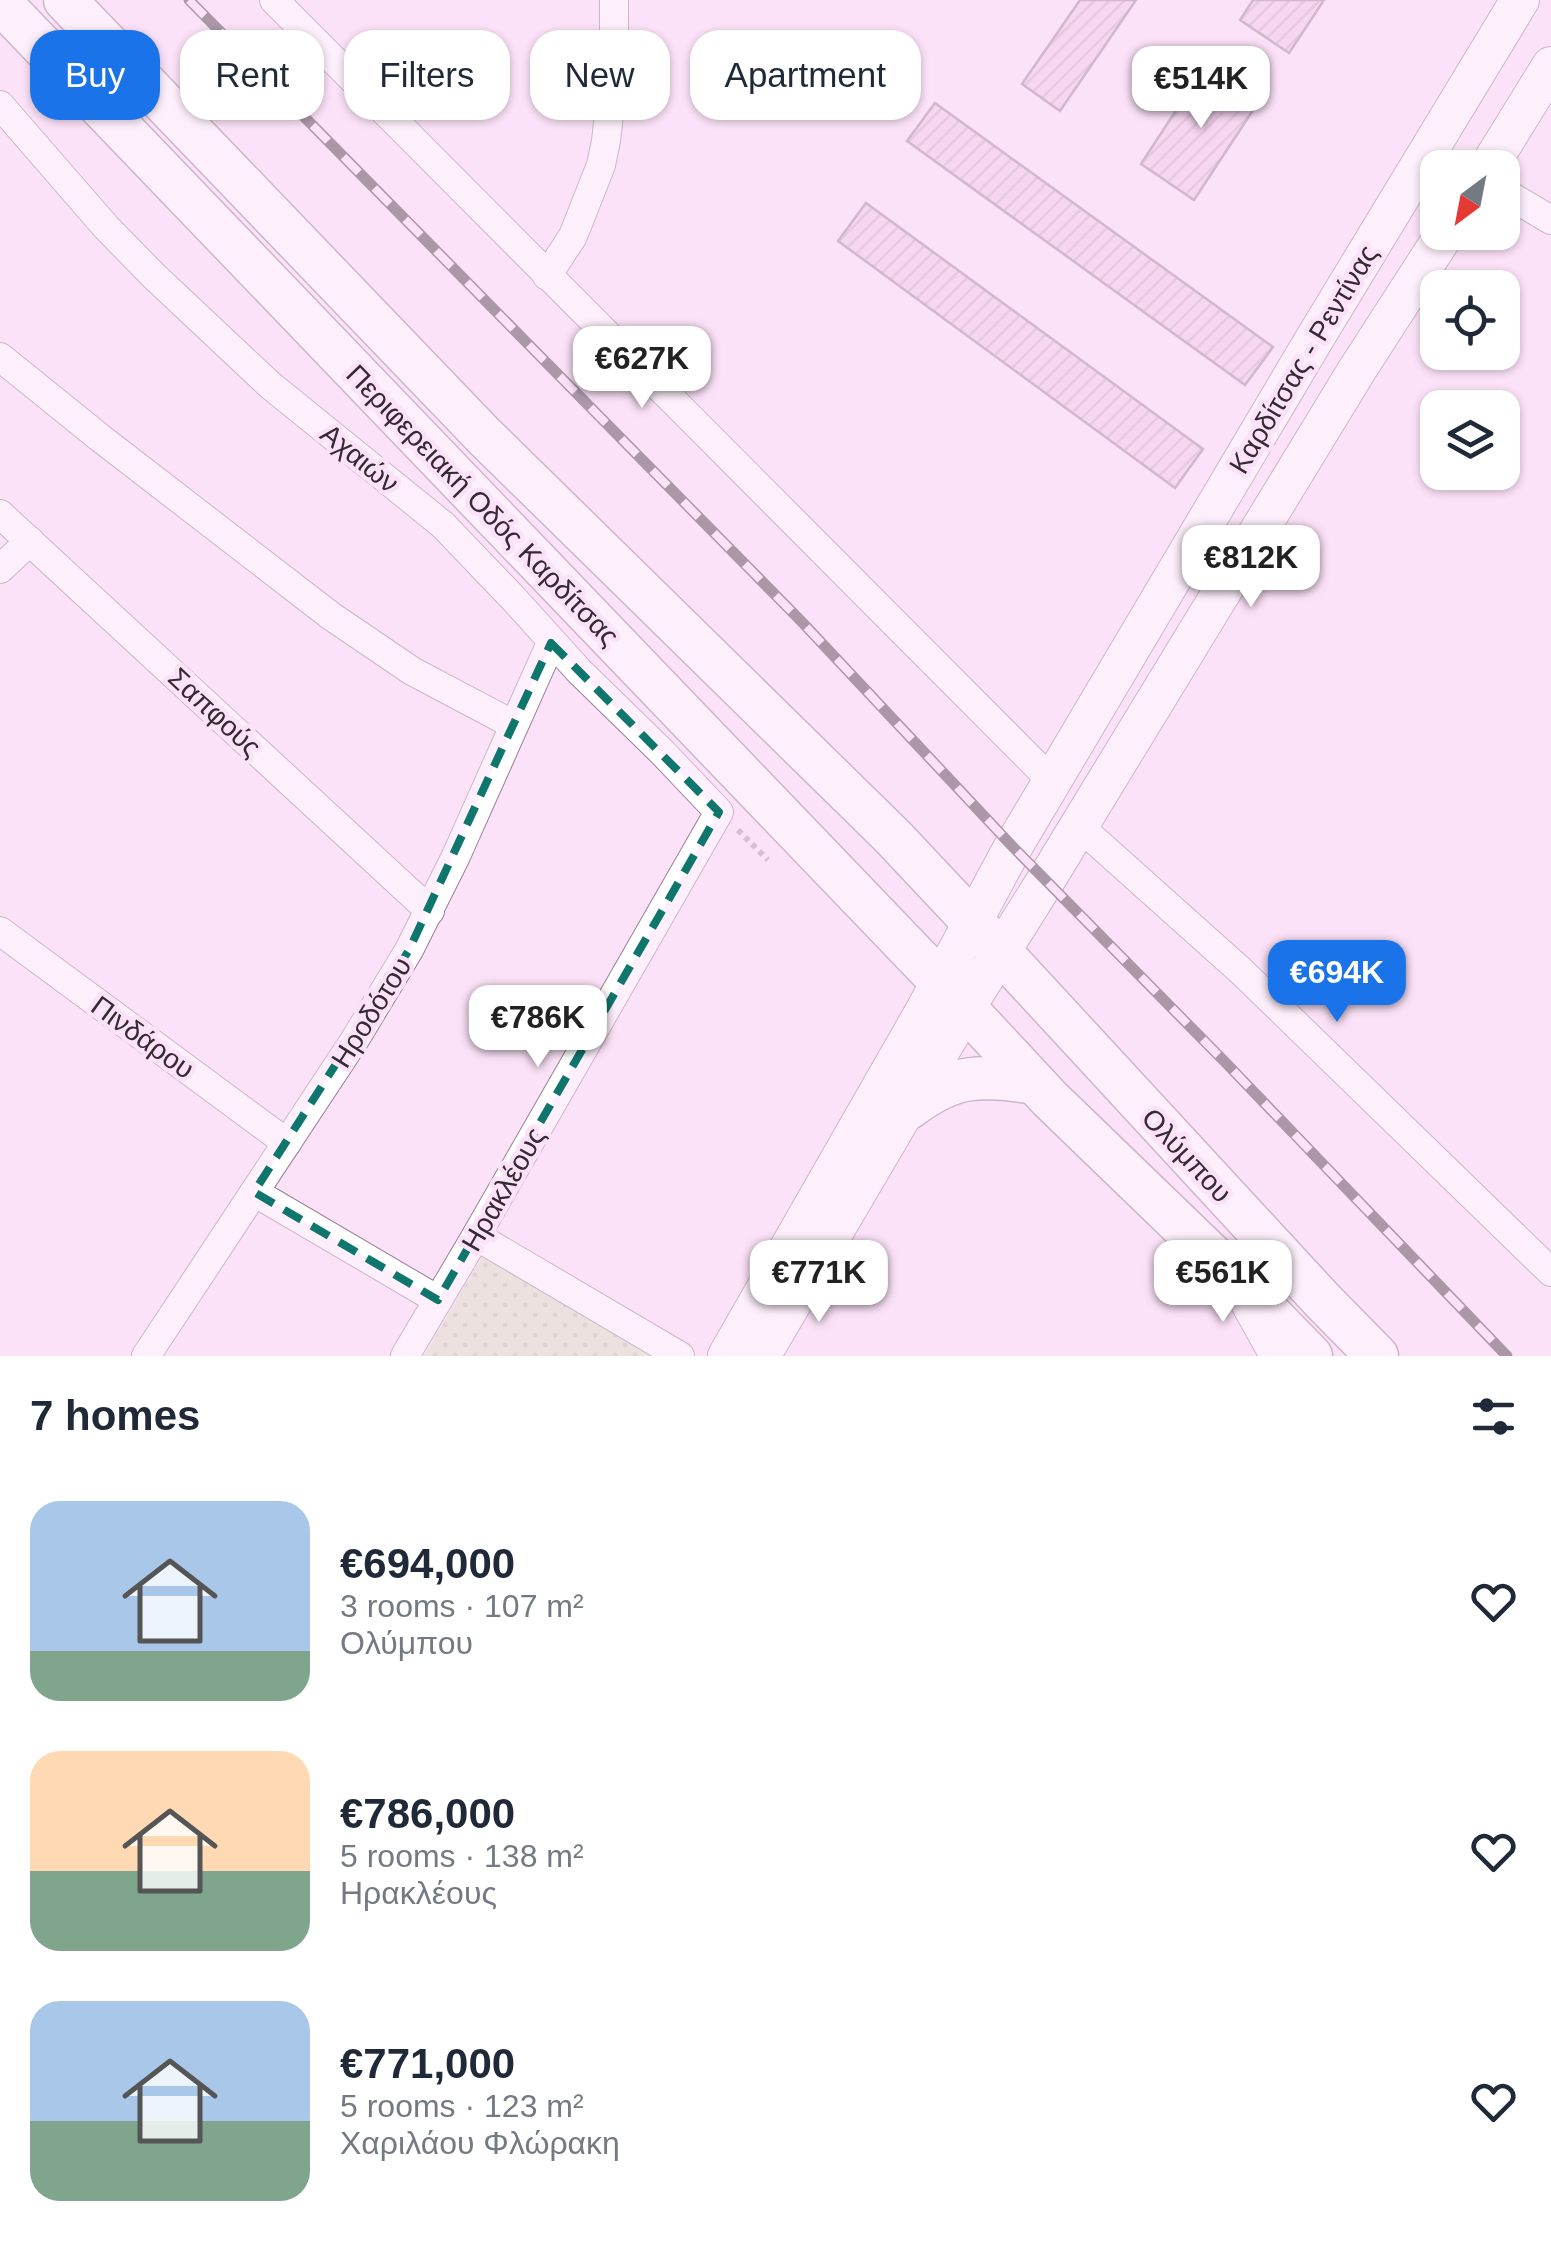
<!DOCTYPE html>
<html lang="en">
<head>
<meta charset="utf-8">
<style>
	:root { --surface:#fff; --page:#f2f2f3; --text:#1f2937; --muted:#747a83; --accent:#1a73e8 }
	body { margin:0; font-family:Arial,sans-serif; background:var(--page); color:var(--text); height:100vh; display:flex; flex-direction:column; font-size:38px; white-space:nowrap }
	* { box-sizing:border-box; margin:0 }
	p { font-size:32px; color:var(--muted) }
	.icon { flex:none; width:55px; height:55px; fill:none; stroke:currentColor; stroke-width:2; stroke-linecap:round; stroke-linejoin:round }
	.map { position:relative; height:1356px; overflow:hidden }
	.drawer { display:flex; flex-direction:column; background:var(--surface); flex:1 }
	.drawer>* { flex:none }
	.guide { position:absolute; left:30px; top:30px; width:1000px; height:90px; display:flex; gap:20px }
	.needle { width:65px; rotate:212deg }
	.tools { position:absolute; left:1420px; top:150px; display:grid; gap:20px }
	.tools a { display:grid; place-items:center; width:100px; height:100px; border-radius:20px; background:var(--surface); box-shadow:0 2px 8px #0004; font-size:50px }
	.price { position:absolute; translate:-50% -85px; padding:0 22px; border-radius:20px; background:#fff; color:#222; font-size:32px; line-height:65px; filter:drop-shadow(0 2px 5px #0008) }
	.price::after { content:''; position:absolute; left:50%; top:60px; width:30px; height:22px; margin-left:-15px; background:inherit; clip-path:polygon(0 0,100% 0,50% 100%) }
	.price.active { background:var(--accent); color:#fff }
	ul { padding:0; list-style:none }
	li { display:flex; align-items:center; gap:30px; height:250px; padding:0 30px }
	li span { display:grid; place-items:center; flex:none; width:280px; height:200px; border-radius:30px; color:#555 }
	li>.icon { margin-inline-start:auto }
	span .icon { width:120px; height:120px; fill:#fffc; stroke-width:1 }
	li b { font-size:42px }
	h2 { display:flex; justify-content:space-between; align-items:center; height:120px; padding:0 30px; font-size:42px }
	.pill { padding:0 35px; border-radius:30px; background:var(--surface); box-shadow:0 2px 8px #0004; font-size:35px; line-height:90px }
	.pill.active { background:var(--accent); color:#fff }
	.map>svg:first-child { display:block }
	.grass { fill:url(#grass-dots) }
	.building { fill:url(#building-hatch); stroke:#9d8598; stroke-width:2.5 }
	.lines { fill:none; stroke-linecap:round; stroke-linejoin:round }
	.street-casing { stroke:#978093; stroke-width:30 }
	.secondary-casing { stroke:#978093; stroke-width:40 }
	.primary-casing { stroke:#978093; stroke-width:45 }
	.path { stroke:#aa96a7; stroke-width:6; stroke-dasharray:5 5; stroke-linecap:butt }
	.street { stroke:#fff; stroke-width:28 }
	.secondary { stroke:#fff; stroke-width:38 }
	.primary { stroke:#fff; stroke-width:42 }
	.rail-casing { stroke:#493d47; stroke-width:11 }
	.rail { stroke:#fce2f8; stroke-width:8; stroke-dasharray:22; stroke-linecap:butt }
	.marked { fill:none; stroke:#0f766e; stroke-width:8; stroke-dasharray:20 12; stroke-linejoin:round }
	.labels { text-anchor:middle; stroke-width:9; stroke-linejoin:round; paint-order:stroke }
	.street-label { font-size:28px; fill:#342a32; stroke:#fce2f8 }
</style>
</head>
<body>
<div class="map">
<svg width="1551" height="1356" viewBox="0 0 1551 1356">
	<defs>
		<pattern id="grass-dots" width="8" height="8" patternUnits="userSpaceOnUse" patternTransform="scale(2.5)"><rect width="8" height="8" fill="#dbdfc2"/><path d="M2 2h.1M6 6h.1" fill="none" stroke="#bdc0a7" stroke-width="1.8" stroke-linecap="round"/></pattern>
		<pattern id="building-hatch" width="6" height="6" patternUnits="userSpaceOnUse" patternTransform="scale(2.5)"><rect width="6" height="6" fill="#efc7e8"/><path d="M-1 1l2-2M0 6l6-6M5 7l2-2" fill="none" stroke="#ceabc7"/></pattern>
	</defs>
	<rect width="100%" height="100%" fill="#fce2f8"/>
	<polygon class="grass" points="485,1251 658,1356 424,1356"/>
	<g class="building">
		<polygon points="1080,0 1136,0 1060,111 1022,84"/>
		<polygon points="1253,0 1324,0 1289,53 1240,20"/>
		<polygon points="1207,63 1261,98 1194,200 1141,164"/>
		<polygon points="935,103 1273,347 1245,385 907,141"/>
		<polygon points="866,203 1203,449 1175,488 838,241"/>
	</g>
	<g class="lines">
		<g class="street-casing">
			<g id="street">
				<polyline points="274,0 1052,781"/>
				<polyline points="0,105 106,227 154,276 270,385 443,525 513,598 579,671 662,752 719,812 476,1236 405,1356"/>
				<polyline points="1502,191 1551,220"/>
				<polyline points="547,276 573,236 601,165 606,141 614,70 614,0"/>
				<polyline points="0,357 99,437 331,616 412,671 514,725"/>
				<polyline points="0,514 430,911"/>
				<polyline points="0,569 30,541"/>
				<polyline points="1079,826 1241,971 1551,1272"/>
				<polyline points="0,931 287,1143"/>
				<polyline points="254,1192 438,1300"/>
				<polyline points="476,1236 680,1356"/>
				<polyline points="1246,1306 1274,1356"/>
				<polyline points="146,1356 354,1041 409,950 456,856 551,643"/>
			</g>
		</g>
		<g class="secondary-casing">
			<g id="secondary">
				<polyline points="1488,168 1551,66"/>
				<polyline points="727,1356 924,1012 1013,847 1312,343 1520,0"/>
				<polyline points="761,1356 965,1009 1046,880 1357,370 1446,232"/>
			</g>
		</g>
		<g class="primary-casing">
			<g id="primary">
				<polyline points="65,0 484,436 893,837 972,921 1322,1300 1377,1356"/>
				<polyline points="0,2 941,982 1050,1099 1223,1266 1311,1356"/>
				<path d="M909 1108C955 1073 980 1075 1035 1083"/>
			</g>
		</g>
		<polyline class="path" points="738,830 768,860"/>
		<use href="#street" class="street"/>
		<use href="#secondary" class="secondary"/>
		<use href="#primary" class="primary"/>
		<g class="rail-casing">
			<polyline id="rail" points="189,0 801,621 1013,847 1225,1062 1507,1356"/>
		</g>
		<use href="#rail" class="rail"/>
	</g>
	<path d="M0 0H1551V1356H0ZM551 643 719 812 438 1300 254 1192 409 950Z" fill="#fce2f8" fill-opacity=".55" fill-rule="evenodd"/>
	<path class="marked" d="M551 643 719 812 438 1300 254 1192 409 950Z"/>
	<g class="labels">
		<g class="street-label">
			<text transform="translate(1303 359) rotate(-59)" y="10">Καρδίτσας - Ρεντίνας</text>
			<text transform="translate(360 458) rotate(39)" y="10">Αχαιών</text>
			<text transform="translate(483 505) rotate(46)" y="10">Περιφερειακή Οδός Καρδίτσας</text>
			<text transform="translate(215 712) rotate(43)" y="10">Σαπφούς</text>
			<text transform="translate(371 1012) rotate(-58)" y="10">Ηροδότου</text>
			<text transform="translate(143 1037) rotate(36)" y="10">Πινδάρου</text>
			<text transform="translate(1187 1155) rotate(47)" y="10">Ολύμπου</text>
			<text transform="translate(503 1189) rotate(-60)" y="10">Ηρακλέους</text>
		</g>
	</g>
</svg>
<div class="tools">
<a><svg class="needle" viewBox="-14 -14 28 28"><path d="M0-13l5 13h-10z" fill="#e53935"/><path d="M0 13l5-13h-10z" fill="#747a83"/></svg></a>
<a><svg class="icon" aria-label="locate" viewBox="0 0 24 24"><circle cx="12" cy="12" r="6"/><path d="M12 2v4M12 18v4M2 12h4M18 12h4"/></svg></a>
<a><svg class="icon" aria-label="layers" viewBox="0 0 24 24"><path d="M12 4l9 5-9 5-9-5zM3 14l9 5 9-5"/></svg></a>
</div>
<b class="price" style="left:1201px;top:131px">€514K</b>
<b class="price" style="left:642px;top:411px">€627K</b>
<b class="price" style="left:1251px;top:610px">€812K</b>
<b class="price active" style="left:1337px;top:1025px">€694K</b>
<b class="price" style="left:538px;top:1070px">€786K</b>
<b class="price" style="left:819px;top:1325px">€771K</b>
<b class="price" style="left:1223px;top:1325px">€561K</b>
<div class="guide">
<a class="pill active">Buy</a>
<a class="pill">Rent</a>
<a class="pill">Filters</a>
<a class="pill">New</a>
<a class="pill">Apartment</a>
</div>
</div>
<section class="drawer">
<h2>7 homes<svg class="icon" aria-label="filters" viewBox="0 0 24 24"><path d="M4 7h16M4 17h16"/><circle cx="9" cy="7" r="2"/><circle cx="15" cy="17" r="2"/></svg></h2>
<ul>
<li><span style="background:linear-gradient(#a9c7e8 75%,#7fa58c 0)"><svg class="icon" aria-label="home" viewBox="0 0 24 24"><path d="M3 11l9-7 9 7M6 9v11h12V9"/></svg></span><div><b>€694,000</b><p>3 rooms · 107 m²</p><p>Ολύμπου</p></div><svg class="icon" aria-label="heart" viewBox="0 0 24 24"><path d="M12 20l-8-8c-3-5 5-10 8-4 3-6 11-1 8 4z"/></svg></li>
<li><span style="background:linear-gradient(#ffd9b3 60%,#7fa58c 0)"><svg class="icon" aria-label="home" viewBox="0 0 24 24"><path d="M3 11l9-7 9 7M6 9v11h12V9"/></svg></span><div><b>€786,000</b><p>5 rooms · 138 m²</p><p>Ηρακλέους</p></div><svg class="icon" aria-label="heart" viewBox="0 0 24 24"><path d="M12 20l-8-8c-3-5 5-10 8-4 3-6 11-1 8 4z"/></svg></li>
<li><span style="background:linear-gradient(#a9c7e8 60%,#7fa58c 0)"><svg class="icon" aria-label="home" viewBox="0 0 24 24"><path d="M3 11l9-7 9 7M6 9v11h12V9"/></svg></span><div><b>€771,000</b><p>5 rooms · 123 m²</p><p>Χαριλάου Φλώρακη</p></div><svg class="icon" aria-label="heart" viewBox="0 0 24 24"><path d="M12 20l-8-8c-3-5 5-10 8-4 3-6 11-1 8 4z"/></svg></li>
</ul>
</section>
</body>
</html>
